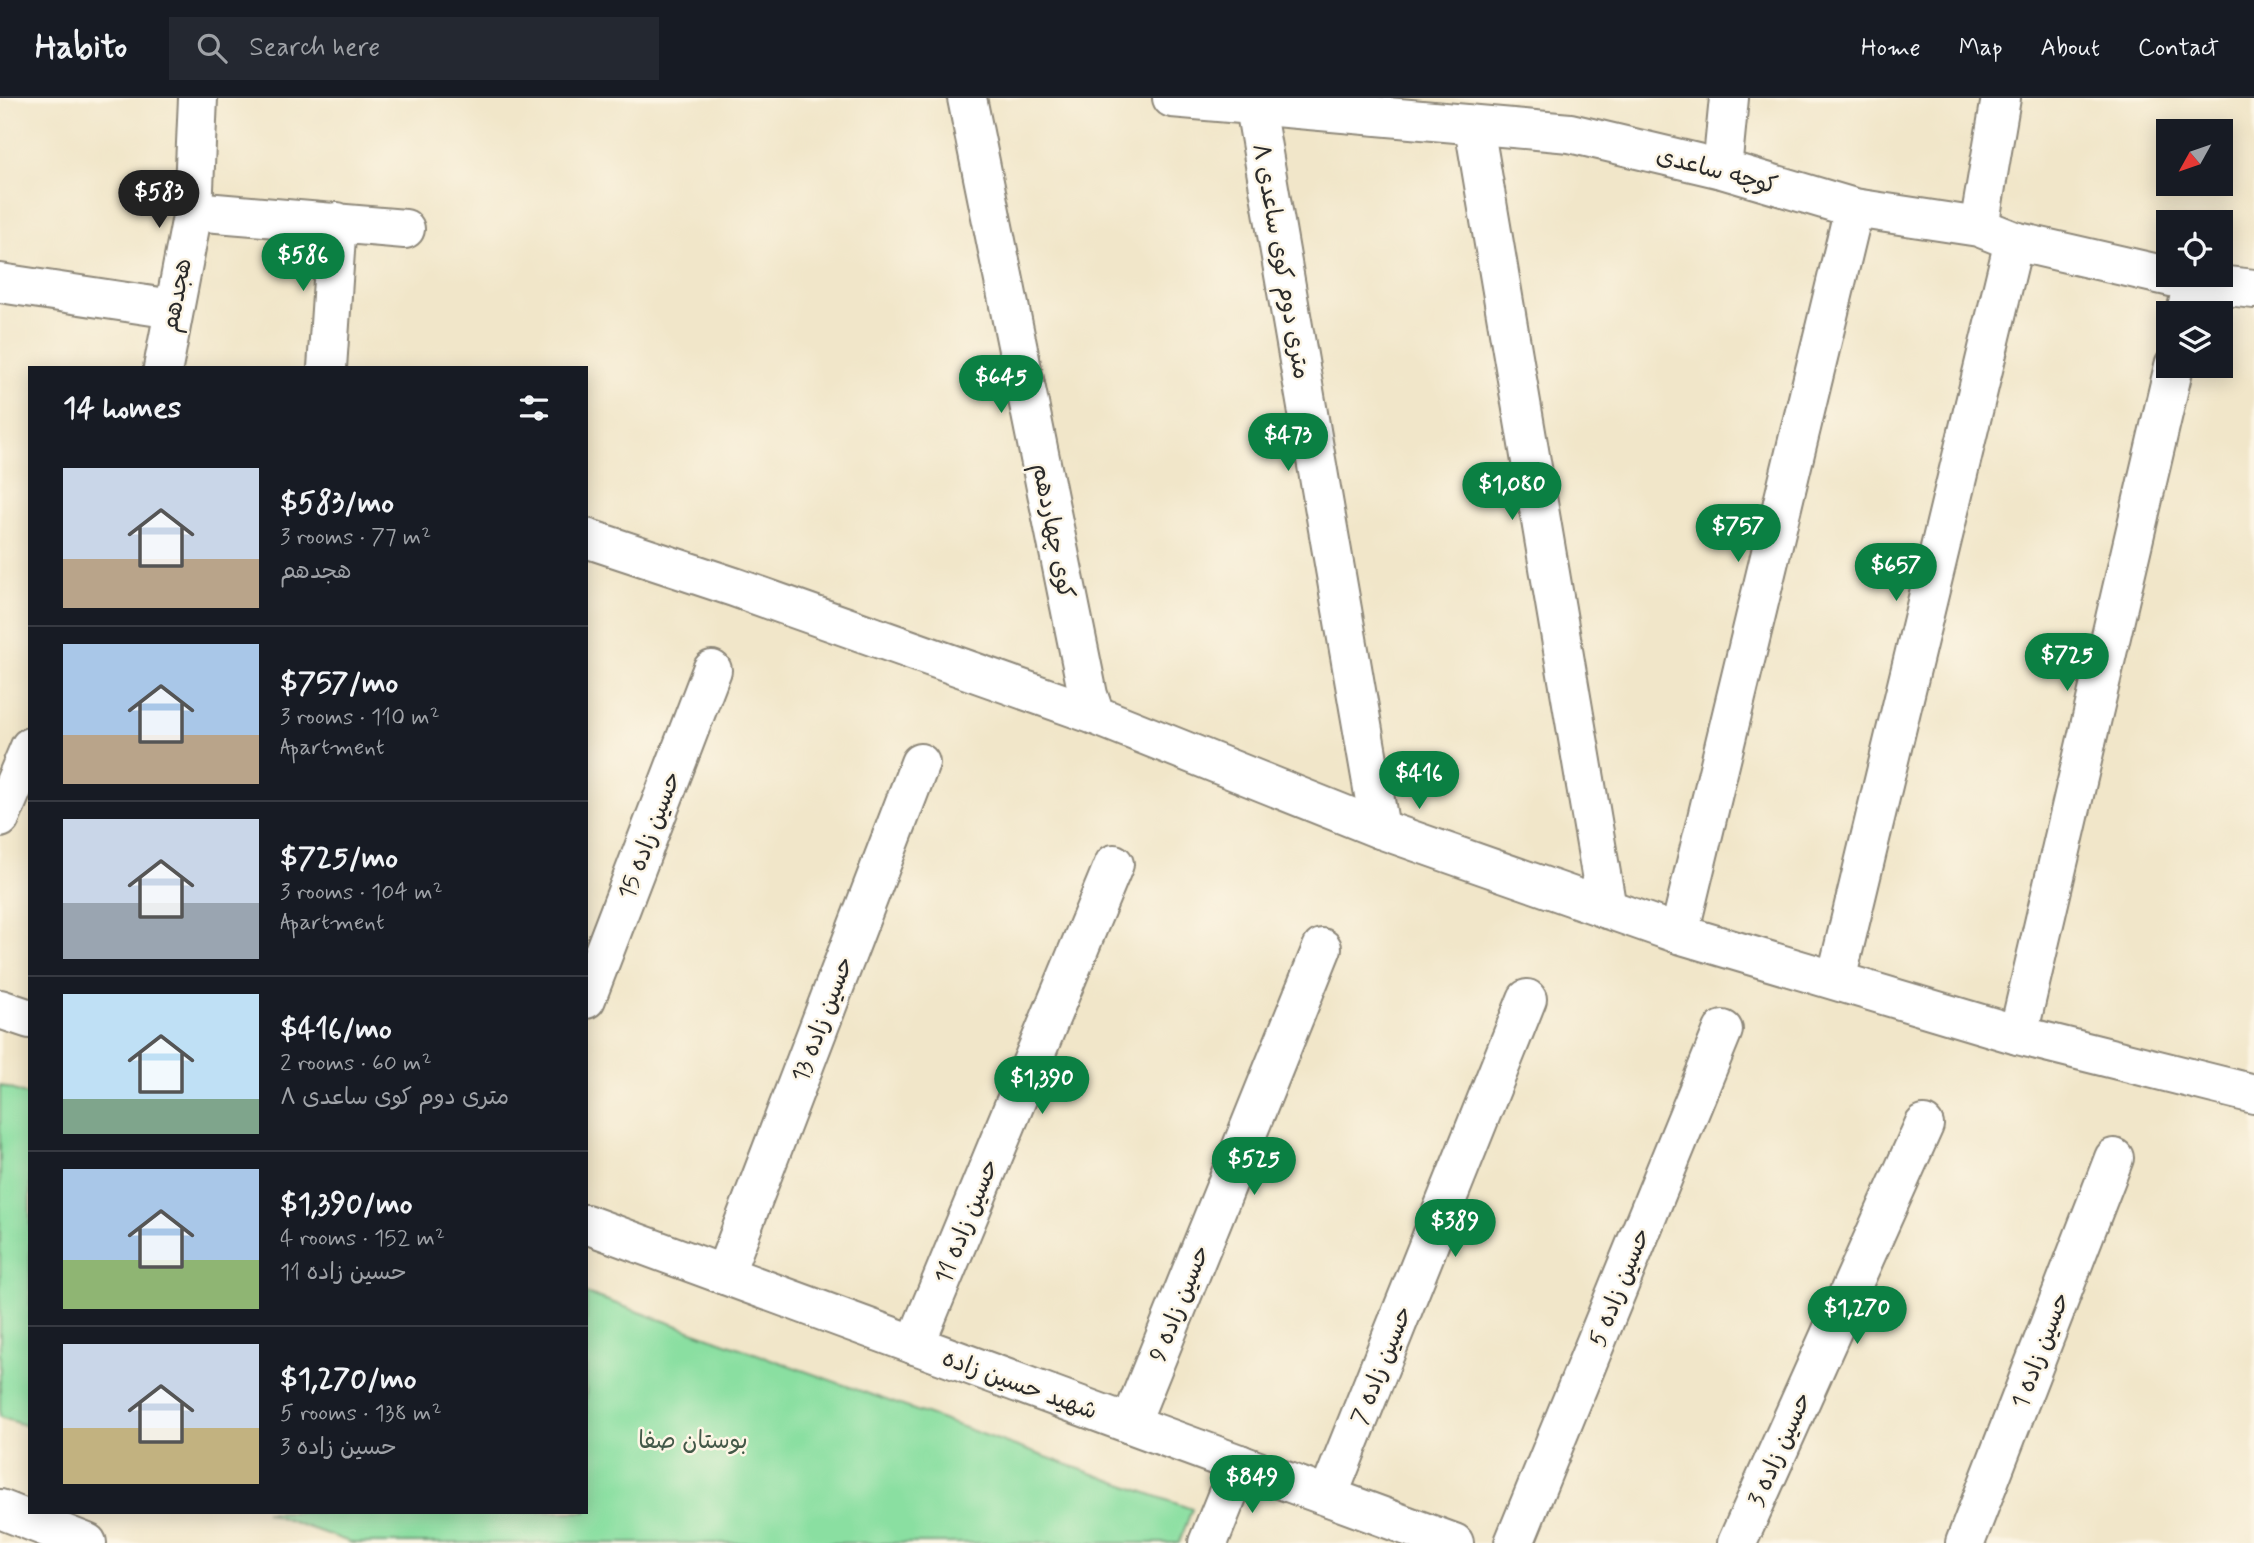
<!DOCTYPE html>
<html lang="en">
<head>
<meta charset="utf-8">
<style>
	:root { --surface:#171b24; --page:#242831; --text:#f1f3f6; --muted:#9ea1a6; --line:#363941; --accent:#0b8043 }
	body { margin:0; font-family:Mynerve,"Playpen Sans Arabic",sans-serif; background:var(--page); color:var(--text); height:100vh; display:flex; flex-direction:column; font-size:26px; white-space:nowrap }
	* { box-sizing:border-box; margin:0 }
	p { font-size:23px; color:var(--muted) }
	.icon { flex:none; width:38px; height:38px; fill:none; stroke:currentColor; stroke-width:2; stroke-linecap:round; stroke-linejoin:round }
	.map { position:relative; flex:1; overflow:hidden }
	.panel { position:absolute; left:28px; top:268px; width:560px; height:1148px; display:flex; flex-direction:column; background:var(--surface); border-radius:0px; box-shadow:0 4px 18px #0003 }
	.panel>* { flex:none }
	.needle { width:46px; rotate:230deg }
	.fabs { position:absolute; left:2156px; top:21px; display:grid; gap:14px }
	.fabs a { display:grid; place-items:center; width:77px; height:77px; border-radius:0px; background:var(--surface); box-shadow:0 4px 18px #0003; font-size:35px }
	.price { position:absolute; translate:-50% -60px; padding:0 16px; border-radius:24px; background:var(--accent); color:#fff; font-size:23px; line-height:46px; filter:drop-shadow(0 2px 4px #0008) }
	.price::after { content:''; position:absolute; left:50%; top:42px; width:21px; height:16px; margin-left:-10px; background:inherit; clip-path:polygon(0 0,100% 0,50% 100%) }
	.price.current { background:#222; color:#fff }
	ul { padding:0; list-style:none }
	li { display:flex; align-items:center; gap:21px; height:175px; padding:0 35px }
	li+li { border-top:2px solid var(--line) }
	li span { display:grid; place-items:center; flex:none; width:196px; height:140px; border-radius:0px; color:#555 }
	li>.icon { margin-inline-start:auto }
	span .icon { width:84px; height:84px; fill:#fffc; stroke-width:1 }
	li b { font-size:30px }
	h2 { display:flex; justify-content:space-between; align-items:center; height:84px; padding:0 35px; font-size:30px }
	header { display:flex; align-items:center; gap:42px; box-sizing:border-box; height:98px; padding:0 35px; background:var(--surface); border-bottom:2px solid var(--line) }
	header strong { font-size:33px }
	nav { display:flex; gap:38px; margin-inline-start:auto; font-size:24px }
	.search { width:490px; height:63px; background:var(--page); display:flex; align-items:center; gap:18px; box-sizing:border-box; padding:0 24px; border-radius:0px; color:var(--muted); font-size:26px }
	.map>svg:first-child { display:block }
	.green { fill:#8adfa1; stroke:#5a8566; stroke-width:2 }
	.lines { fill:none; stroke-linecap:round; stroke-linejoin:round }
	.minor-casing { stroke:#8e887a; stroke-width:42 }
	.minor { stroke:#fff; stroke-width:38 }
	.labels { text-anchor:middle; stroke-width:5; stroke-linejoin:round; paint-order:stroke }
	.street-label { font-size:24px; fill:#2b2b2b; stroke:#fcf5e5 }
	.park-label { font-size:24px; fill:#435848; stroke:#fcf5e5 }
</style>
</head>
<body>
<header>
<strong>Habito</strong>
<div class="search"><svg class="icon" aria-label="search" viewBox="0 0 24 24"><circle cx="10" cy="10" r="6"/><path d="M15 15l6 6"/></svg>Search here</div>
<nav><a>Home</a><a>Map</a><a>About</a><a>Contact</a></nav>
</header>
<div class="map">
<svg width="2254" height="1445" viewBox="0 0 2254 1445">
	<rect width="100%" height="100%" fill="#fcf5e5"/>
	<filter id="ink" filterUnits="userSpaceOnUse"><feTurbulence type="fractalNoise" baseFrequency=".0143" numOctaves="2"/><feDisplacementMap in="SourceGraphic" scale="14" xChannelSelector="R" yChannelSelector="G"/><feConvolveMatrix kernelMatrix="1 2 1 2 8 2 1 2 1" color-interpolation-filters="sRGB"/></filter>
	<filter id="wash" filterUnits="userSpaceOnUse"><feTurbulence type="fractalNoise" baseFrequency=".00686" numOctaves="4" result="noise"/><feDisplacementMap in="SourceGraphic" scale="28" xChannelSelector="R" yChannelSelector="G"/><feGaussianBlur stdDeviation="1.57" result="paint"/><feColorMatrix in="noise" values="0 0 0 0 0 0 0 0 0 0 0 0 0 0 0 0 0 1.4 0 .05"/><feComposite in="paint" operator="in"/></filter>
	<g filter="url(#wash)">
		<rect width="100%" height="100%" fill="#f1e6c9"/>
		<g class="green">
			<polygon points="0,987 30,998 30,1329 0,1319"/>
			<polygon points="586,1195 1192,1411 1179,1445 352,1445 265,1414 586,1414"/>
		</g>
	</g>
	<g filter="url(#ink)">
		<g class="lines">
			<g class="minor-casing">
				<g id="minor">
					<polyline points="967,0 1088,597 1095,617"/>
					<polyline points="1172,0 1570,35 1722,71 1854,110 1979,129 2014,143 2193,184 2254,191"/>
					<polyline points="1255,9 1380,731"/>
					<polyline points="1474,28 1607,811"/>
					<polyline points="1722,71 1729,0"/>
					<polyline points="193,113 405,131"/>
					<polyline points="1979,129 2001,0"/>
					<polyline points="0,185 173,211"/>
					<polyline points="2186,215 2193,184"/>
					<polyline points="163,270 193,113 198,0"/>
					<polyline points="327,270 337,124"/>
					<polyline points="586,440 734,489 1095,617 1380,731 1679,836 2018,937 2254,996"/>
					<polyline points="0,720 30,649"/>
					<polyline points="1679,836 1854,110"/>
					<polyline points="1836,882 2014,143"/>
					<polyline points="586,901 712,572"/>
					<polyline points="0,911 30,921"/>
					<polyline points="2018,937 2174,268"/>
					<polyline points="586,1126 1454,1445"/>
					<polyline points="724,1177 920,665"/>
					<polyline points="915,1247 1114,766"/>
					<polyline points="1130,1326 1322,850"/>
					<polyline points="1328,1398 1527,901"/>
					<polyline points="0,1411 87,1445"/>
					<polyline points="1208,1445 1240,1366"/>
					<polyline points="1514,1445 1723,932"/>
					<polyline points="1737,1445 1924,1027"/>
					<polyline points="1965,1445 2114,1060"/>
				</g>
			</g>
			<use href="#minor" class="minor"/>
		</g>
	</g>
	<g class="labels">
		<g class="street-label">
			<text transform="translate(1717 72) rotate(15)" y="8">کوچه ساعدی</text>
			<text transform="translate(1282 163) rotate(80)" y="8">۸ متری دوم کوی ساعدی</text>
			<text transform="translate(176 197) rotate(-79)" y="8">هجدهم</text>
			<text transform="translate(1054 433) rotate(79)" y="8">کوی چهاردهم</text>
			<text transform="translate(649 737) rotate(-69)" y="8">حسین زاده 15</text>
			<text transform="translate(822 921) rotate(-69)" y="8">حسین زاده 13</text>
			<text transform="translate(966 1123) rotate(-68)" y="8">حسین زاده 11</text>
			<text transform="translate(1619 1189) rotate(-68)" y="8">حسین زاده 5</text>
			<text transform="translate(1179 1205) rotate(-68)" y="8">حسین زاده 9</text>
			<text transform="translate(2040 1252) rotate(-69)" y="8">حسین زاده 1</text>
			<text transform="translate(1381 1267) rotate(-68)" y="8">حسین زاده 7</text>
			<text transform="translate(1020 1286) rotate(20)" y="8">شهید حسین زاده</text>
			<text transform="translate(1779 1351) rotate(-66)" y="8">حسین زاده 3</text>
		</g>
		<g class="park-label">
			<text x="693" y="1350">بوستان صفا</text>
		</g>
	</g>
</svg>
<div class="fabs">
<a><svg class="needle" viewBox="-14 -14 28 28"><path d="M0-13l5 13h-10z" fill="#e53935"/><path d="M0 13l5-13h-10z" fill="#9ea1a6"/></svg></a>
<a><svg class="icon" aria-label="locate" viewBox="0 0 24 24"><circle cx="12" cy="12" r="6"/><path d="M12 2v4M12 18v4M2 12h4M18 12h4"/></svg></a>
<a><svg class="icon" aria-label="layers" viewBox="0 0 24 24"><path d="M12 4l9 5-9 5-9-5zM3 14l9 5 9-5"/></svg></a>
</div>
<b class="price current" style="left:159px;top:132px">$583</b>
<b class="price" style="left:303px;top:195px">$586</b>
<b class="price" style="left:1001px;top:317px">$645</b>
<b class="price" style="left:1288px;top:375px">$473</b>
<b class="price" style="left:1512px;top:424px">$1,080</b>
<b class="price" style="left:1738px;top:466px">$757</b>
<b class="price" style="left:1896px;top:505px">$657</b>
<b class="price" style="left:2067px;top:595px">$725</b>
<b class="price" style="left:1419px;top:713px">$416</b>
<b class="price" style="left:1042px;top:1018px">$1,390</b>
<b class="price" style="left:1254px;top:1099px">$525</b>
<b class="price" style="left:1455px;top:1161px">$389</b>
<b class="price" style="left:1857px;top:1248px">$1,270</b>
<b class="price" style="left:1252px;top:1417px">$849</b>
<section class="panel">
<h2>14 homes<svg class="icon" aria-label="filters" viewBox="0 0 24 24"><path d="M4 7h16M4 17h16"/><circle cx="9" cy="7" r="2"/><circle cx="15" cy="17" r="2"/></svg></h2>
<ul>
<li><span style="background:linear-gradient(#c9d6e8 65%,#b9a48a 0)"><svg class="icon" aria-label="home" viewBox="0 0 24 24"><path d="M3 11l9-7 9 7M6 9v11h12V9"/></svg></span><div><b>$583/mo</b><p>3 rooms · 77 m²</p><p>هجدهم</p></div></li>
<li><span style="background:linear-gradient(#a9c7e8 65%,#b9a48a 0)"><svg class="icon" aria-label="home" viewBox="0 0 24 24"><path d="M3 11l9-7 9 7M6 9v11h12V9"/></svg></span><div><b>$757/mo</b><p>3 rooms · 110 m²</p><p>Apartment</p></div></li>
<li><span style="background:linear-gradient(#c9d6e8 60%,#9aa5b1 0)"><svg class="icon" aria-label="home" viewBox="0 0 24 24"><path d="M3 11l9-7 9 7M6 9v11h12V9"/></svg></span><div><b>$725/mo</b><p>3 rooms · 104 m²</p><p>Apartment</p></div></li>
<li><span style="background:linear-gradient(#bfe0f5 75%,#7fa58c 0)"><svg class="icon" aria-label="home" viewBox="0 0 24 24"><path d="M3 11l9-7 9 7M6 9v11h12V9"/></svg></span><div><b>$416/mo</b><p>2 rooms · 60 m²</p><p>۸ متری دوم کوی ساعدی</p></div></li>
<li><span style="background:linear-gradient(#a9c7e8 65%,#8fb573 0)"><svg class="icon" aria-label="home" viewBox="0 0 24 24"><path d="M3 11l9-7 9 7M6 9v11h12V9"/></svg></span><div><b>$1,390/mo</b><p>4 rooms · 152 m²</p><p>حسین زاده 11</p></div></li>
<li><span style="background:linear-gradient(#c9d6e8 60%,#c2b280 0)"><svg class="icon" aria-label="home" viewBox="0 0 24 24"><path d="M3 11l9-7 9 7M6 9v11h12V9"/></svg></span><div><b>$1,270/mo</b><p>5 rooms · 138 m²</p><p>حسین زاده 3</p></div></li>
</ul>
</section>
</div>
</body>
</html>
